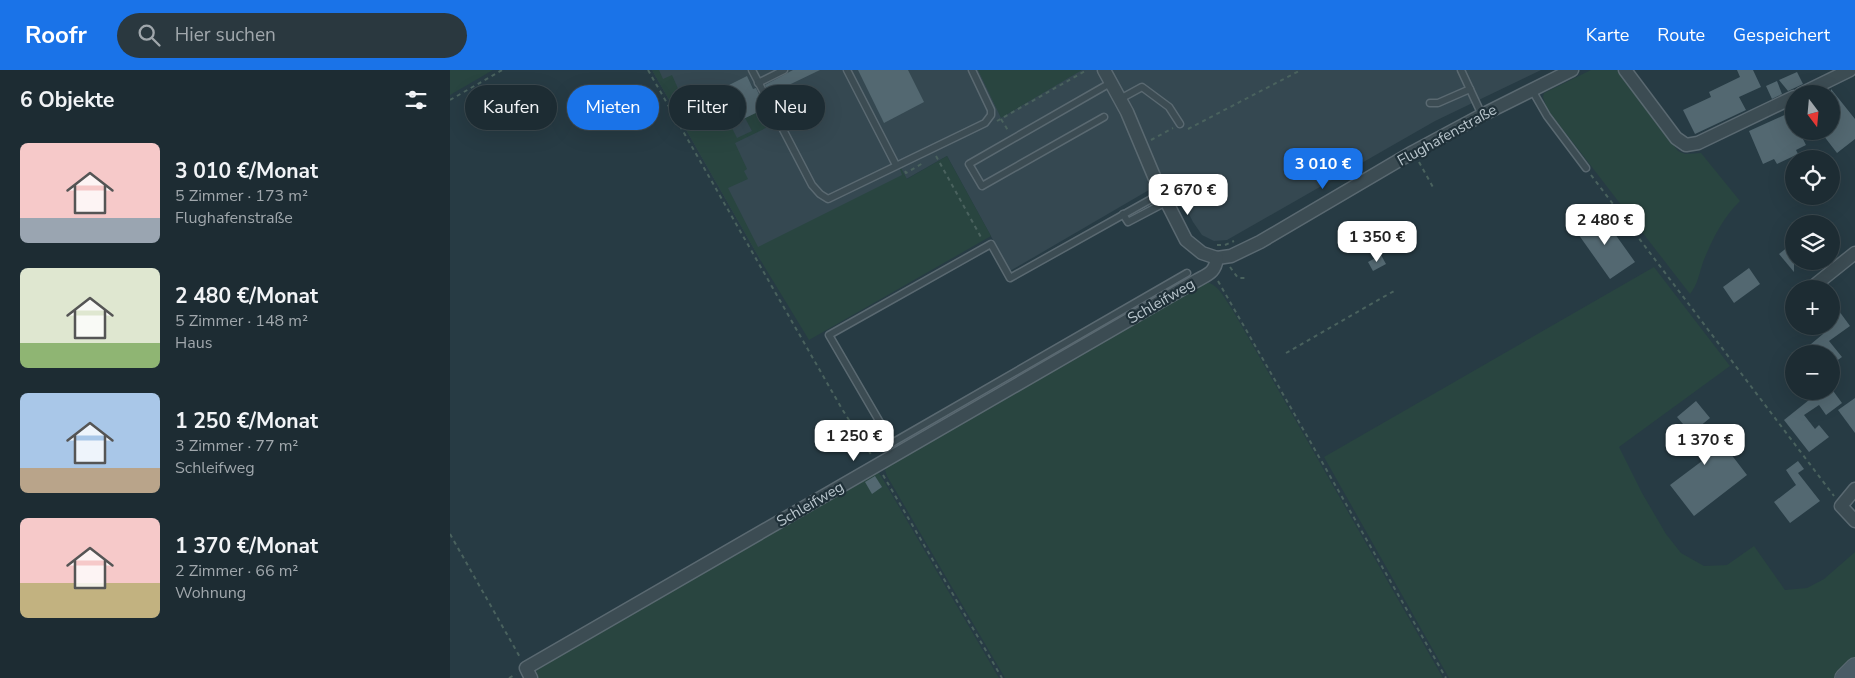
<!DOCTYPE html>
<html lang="de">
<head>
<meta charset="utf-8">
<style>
	:root { --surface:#1d2c33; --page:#2a383f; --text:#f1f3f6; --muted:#a0a7ac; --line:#3b484e; --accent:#1a73e8 }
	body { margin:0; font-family:"Nunito Sans",sans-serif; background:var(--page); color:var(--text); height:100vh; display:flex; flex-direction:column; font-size:19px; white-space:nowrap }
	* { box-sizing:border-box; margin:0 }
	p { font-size:16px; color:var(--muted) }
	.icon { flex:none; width:28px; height:28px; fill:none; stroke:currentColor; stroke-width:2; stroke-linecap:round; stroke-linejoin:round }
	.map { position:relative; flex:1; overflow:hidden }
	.panel { display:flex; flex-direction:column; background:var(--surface); width:450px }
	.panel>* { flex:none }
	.hud { position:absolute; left:15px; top:15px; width:475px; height:45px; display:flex; gap:10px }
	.needle { width:32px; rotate:164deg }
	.buttons { position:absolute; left:1335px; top:15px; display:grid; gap:10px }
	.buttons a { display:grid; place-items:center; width:55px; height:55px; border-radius:50%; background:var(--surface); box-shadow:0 5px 20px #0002,0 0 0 1px var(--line); font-size:25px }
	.price { position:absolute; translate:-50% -42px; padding:0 11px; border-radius:10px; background:#fff; color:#222; font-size:16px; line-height:32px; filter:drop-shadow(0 1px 2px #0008) }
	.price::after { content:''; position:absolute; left:50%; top:30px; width:15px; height:11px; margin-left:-8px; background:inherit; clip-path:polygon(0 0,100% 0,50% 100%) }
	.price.selected { background:var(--accent); color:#fff }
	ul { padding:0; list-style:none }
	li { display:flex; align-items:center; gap:15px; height:125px; padding:0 20px }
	li span { display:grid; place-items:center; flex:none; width:140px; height:100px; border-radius:8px; color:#555 }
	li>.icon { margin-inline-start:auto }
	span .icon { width:60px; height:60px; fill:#fffc; stroke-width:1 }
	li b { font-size:21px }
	h2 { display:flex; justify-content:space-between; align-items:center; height:60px; padding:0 20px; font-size:21px }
	.pill { padding:0 18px; border-radius:22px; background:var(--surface); box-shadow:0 5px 20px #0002,0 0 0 1px var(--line); font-size:18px; line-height:45px }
	.pill.selected { background:var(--accent); color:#fff }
	header { display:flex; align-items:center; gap:30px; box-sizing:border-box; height:70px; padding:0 25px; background:var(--accent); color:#fff }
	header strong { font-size:24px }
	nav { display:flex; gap:28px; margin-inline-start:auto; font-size:18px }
	.search { width:350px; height:45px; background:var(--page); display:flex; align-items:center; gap:12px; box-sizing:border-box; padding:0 18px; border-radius:28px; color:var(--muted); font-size:19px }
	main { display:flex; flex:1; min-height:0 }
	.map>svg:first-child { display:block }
	.airport { fill:#354851 }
	.green { fill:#294540 }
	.building { fill:#536871 }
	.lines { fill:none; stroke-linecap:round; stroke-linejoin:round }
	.lane-casing { stroke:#5a6971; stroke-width:9 }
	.street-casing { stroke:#5a6971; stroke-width:15 }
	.secondary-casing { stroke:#5a6971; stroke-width:20 }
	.path { stroke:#4a625e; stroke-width:2; stroke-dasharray:4 4; stroke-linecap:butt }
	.lane { stroke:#3c4c53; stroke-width:6 }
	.street { stroke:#3c4c53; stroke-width:12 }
	.secondary { stroke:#4a5c66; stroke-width:18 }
	.labels { text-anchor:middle; stroke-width:4.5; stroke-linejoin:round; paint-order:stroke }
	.street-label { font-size:15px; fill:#b9c6cd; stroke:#203139 }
</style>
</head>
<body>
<header>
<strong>Roofr</strong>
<div class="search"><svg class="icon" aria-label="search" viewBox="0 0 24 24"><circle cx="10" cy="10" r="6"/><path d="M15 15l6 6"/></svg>Hier suchen</div>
<nav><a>Karte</a><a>Route</a><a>Gespeichert</a></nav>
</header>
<main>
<section class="panel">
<h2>6 Objekte<svg class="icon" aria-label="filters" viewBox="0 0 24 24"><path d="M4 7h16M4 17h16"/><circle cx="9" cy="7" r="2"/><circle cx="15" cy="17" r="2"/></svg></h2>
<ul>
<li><span style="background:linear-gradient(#f6c9c9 75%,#9aa5b1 0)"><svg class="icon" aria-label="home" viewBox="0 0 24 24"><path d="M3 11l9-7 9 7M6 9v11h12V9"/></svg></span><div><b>3 010 €/Monat</b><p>5 Zimmer · 173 m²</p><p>Flughafenstraße</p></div></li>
<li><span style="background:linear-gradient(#dfe7d0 75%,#8fb573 0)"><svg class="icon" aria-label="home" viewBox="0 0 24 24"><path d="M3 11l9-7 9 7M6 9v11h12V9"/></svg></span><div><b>2 480 €/Monat</b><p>5 Zimmer · 148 m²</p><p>Haus</p></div></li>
<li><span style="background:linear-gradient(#a9c7e8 75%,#b9a48a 0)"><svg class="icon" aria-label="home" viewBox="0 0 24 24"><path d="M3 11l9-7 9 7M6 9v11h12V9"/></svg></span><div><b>1 250 €/Monat</b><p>3 Zimmer · 77 m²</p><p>Schleifweg</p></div></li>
<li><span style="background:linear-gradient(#f6c9c9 65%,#c2b280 0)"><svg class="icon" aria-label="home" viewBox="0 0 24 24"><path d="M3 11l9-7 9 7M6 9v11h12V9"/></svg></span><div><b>1 370 €/Monat</b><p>2 Zimmer · 66 m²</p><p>Wohnung</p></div></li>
</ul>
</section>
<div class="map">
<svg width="1405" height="608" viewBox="0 0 1405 608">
	<rect width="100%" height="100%" fill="#273b44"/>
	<polygon class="airport" points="202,0 1091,0 985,51 777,170 764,171 752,165 743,152 722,110 699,120 560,201 497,86 311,191"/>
	<g class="green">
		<polygon points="0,0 43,0 0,25"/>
		<polygon points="202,0 209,0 213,9 222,5 234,32 262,18 287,68 302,61 295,48 314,39 322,55 285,73 297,99 294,101 298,109 278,118 308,177 452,105 450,99 451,98 457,109 497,86 541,166 359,270 311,191"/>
		<polygon points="528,0 632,0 551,48"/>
		<path d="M1141 0H1167L1170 2 1228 81 1235 84 1251 83 1290 131C1273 147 1262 170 1253 192 1249 204 1248 214 1240 224L1097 39 1093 27 1094 23Z"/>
		<polygon points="1204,197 1280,296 1169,377 1192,423 1216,464 1231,483 1254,496 1277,495 1304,476 1335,520 1357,518 1374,509 1405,482 1405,589 1386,608 999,608 874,387"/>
		<path d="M755 212C769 214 774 228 782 239L993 608H555L437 406 435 400 437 395Z"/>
		<polygon points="424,401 428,402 431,406 549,608 86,608 87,597"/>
	</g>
	<g class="building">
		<polygon points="343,0 370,0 320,24 315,15"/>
		<polygon points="408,0 458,0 474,32 434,53"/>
		<polygon points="1287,0 1303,0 1311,17 1289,27 1296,40 1245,64 1233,40 1261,27 1259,22 1290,7"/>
		<polygon points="1347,2 1353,14 1338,21 1329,10"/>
		<polygon points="297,6 303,19 306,18 311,29 308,30 312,40 287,52 271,19"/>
		<polygon points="1327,11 1332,24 1322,29 1316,16"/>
		<polygon points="1381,19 1405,49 1405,69 1387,83 1370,61 1381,61"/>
		<polygon points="1341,42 1344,49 1344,61 1349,61 1356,75 1346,80 1348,84 1327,94 1324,89 1313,94 1299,61"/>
		<polygon points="1150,143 1185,192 1160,209 1126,161"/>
		<polygon points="1344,172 1344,202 1329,184"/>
		<polygon points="931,185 936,194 923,201 918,192"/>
		<polygon points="1299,198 1310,214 1284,233 1273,217"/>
		<polygon points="1381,230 1400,256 1379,271 1392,287 1385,292 1381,288 1381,284 1378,284 1374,279 1369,284 1359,284 1355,279 1373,264 1367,256 1381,256"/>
		<polygon points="1381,318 1392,333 1376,345 1369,335 1354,345 1365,359 1369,355 1379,367 1359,382 1334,350 1359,330 1358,328 1364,324 1367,328 1377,321 1381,321"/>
		<polygon points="1405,328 1405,363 1388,340"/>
		<polygon points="1246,331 1260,348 1249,357 1267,380 1274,375 1297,405 1244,446 1220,415 1252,391 1238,373 1245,368 1227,347"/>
		<polygon points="1348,391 1354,399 1348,403 1370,431 1340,453 1324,432 1346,415 1336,400"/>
		<polygon points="425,406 432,417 422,424 415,412"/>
	</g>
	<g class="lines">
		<g class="lane-casing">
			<g id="lane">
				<polyline points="302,0 362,115 370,124 378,129 535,53 541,45 541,40 522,0"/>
				<polyline points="397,0 446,95"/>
				<polyline points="1011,0 1032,45"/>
				<polyline points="308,13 334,0"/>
				<polyline points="1082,20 1097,46 1136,98"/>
				<polyline points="670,29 692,17 719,37 730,54"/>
				<polyline points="980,33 988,33 1020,19"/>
				<polyline points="654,47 532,116 519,94 662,12"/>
				<polyline points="712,123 560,208 541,174 379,265 442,373 737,203"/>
				<polyline points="673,144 678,152 716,132"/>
			</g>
		</g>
		<g class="street-casing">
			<g id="street">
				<polyline points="654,0 677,42 706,111 736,170 752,183 767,188 781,186 810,172 963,82 1032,45 1122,0"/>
				<polyline points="1175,0 1226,68 1236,75 1248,73 1344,27"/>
				<polyline points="1351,24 1400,0"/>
				<polyline points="1360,219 1405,183"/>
				<polyline points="1405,419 1391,436 1405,451"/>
				<path d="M81 608 76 598 746 211C758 204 765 203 767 188"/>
			</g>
		</g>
		<g class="secondary-casing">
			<polyline id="secondary" points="1394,608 1405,597"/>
		</g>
		<g class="path">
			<polyline points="198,0 392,339 422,386"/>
			<polyline points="0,30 52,0"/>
			<polyline points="551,49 559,62"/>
			<polyline points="547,51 637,0"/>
			<polyline points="738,59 851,0"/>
			<polyline points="701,70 723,58"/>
			<polyline points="486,86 532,169"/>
			<polyline points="969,92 984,119"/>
			<polyline points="455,101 456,103 473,93"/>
			<polyline points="1141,105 1384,426"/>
			<polyline points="767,175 775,175 784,171"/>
			<polyline points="780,197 788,208 795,208"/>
			<polyline points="768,211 996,608"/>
			<polyline points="836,283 944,221"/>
			<polyline points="433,405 552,608"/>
			<polyline points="0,464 71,589"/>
			<polyline points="59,608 66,604"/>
		</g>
		<use href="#lane" class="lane"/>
		<use href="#street" class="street"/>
		<use href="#secondary" class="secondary"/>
	</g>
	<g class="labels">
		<g class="street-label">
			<text transform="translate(997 65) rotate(-29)" y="5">Flughafenstraße</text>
			<text transform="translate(711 231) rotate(-30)" y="5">Schleifweg</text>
			<text transform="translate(360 434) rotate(-30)" y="5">Schleifweg</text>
		</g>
	</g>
</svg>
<div class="buttons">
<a><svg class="needle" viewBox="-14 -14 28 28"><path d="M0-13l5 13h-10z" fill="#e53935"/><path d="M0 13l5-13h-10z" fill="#a0a7ac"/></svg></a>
<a><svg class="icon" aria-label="locate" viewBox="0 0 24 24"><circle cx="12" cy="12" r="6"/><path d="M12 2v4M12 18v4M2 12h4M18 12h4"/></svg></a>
<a><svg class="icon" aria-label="layers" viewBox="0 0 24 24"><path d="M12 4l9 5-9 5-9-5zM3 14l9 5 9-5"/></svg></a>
<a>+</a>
<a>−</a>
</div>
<b class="price selected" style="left:873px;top:120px">3 010 €</b>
<b class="price" style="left:738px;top:146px">2 670 €</b>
<b class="price" style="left:1155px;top:176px">2 480 €</b>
<b class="price" style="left:927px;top:193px">1 350 €</b>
<b class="price" style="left:404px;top:392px">1 250 €</b>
<b class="price" style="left:1255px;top:396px">1 370 €</b>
<div class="hud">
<a class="pill">Kaufen</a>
<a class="pill selected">Mieten</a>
<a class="pill">Filter</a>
<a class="pill">Neu</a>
</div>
</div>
</main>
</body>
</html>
